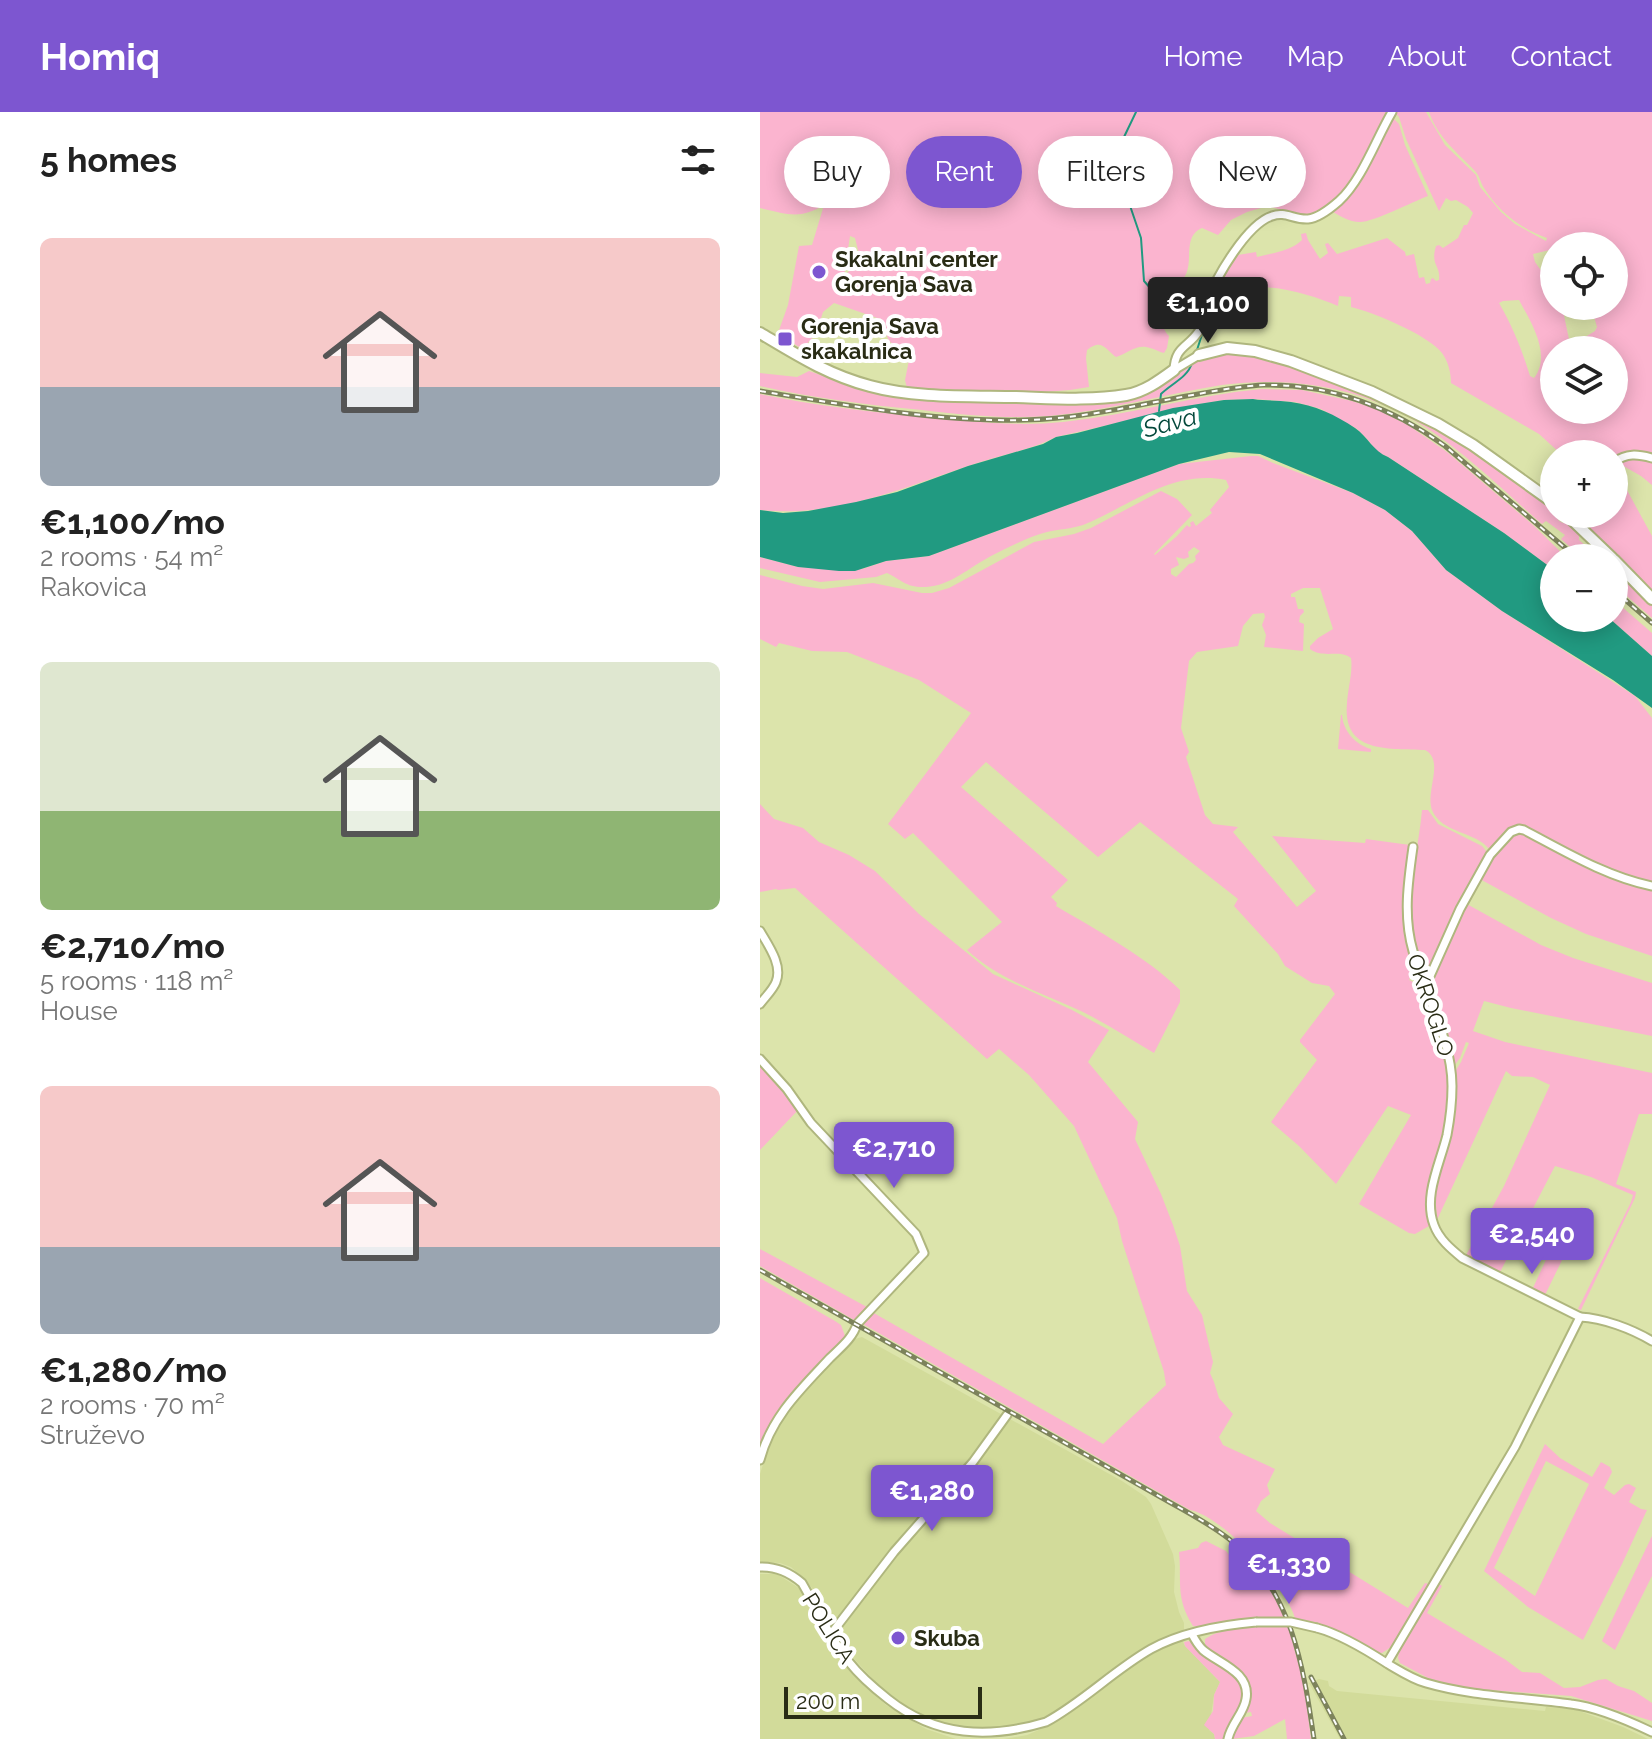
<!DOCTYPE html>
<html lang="en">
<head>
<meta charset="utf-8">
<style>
	:root { --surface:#fff; --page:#f6f6f6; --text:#222; --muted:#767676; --accent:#7d56d0 }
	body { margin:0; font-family:Raleway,sans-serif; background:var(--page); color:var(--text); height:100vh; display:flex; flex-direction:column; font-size:30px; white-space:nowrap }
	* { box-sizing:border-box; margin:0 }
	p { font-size:26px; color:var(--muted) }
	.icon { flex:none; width:44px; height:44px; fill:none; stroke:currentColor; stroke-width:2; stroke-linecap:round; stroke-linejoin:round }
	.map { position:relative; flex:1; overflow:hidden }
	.drawer { display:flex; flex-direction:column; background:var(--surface); width:760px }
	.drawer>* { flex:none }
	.banner { position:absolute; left:24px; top:24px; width:748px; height:72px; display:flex; gap:16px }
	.tools { position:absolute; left:780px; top:120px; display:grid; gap:16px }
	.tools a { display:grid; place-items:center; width:88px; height:88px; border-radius:50%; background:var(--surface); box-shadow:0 4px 20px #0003; font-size:40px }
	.scale { position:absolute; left:24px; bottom:20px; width:198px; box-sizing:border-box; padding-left:8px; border:4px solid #292c15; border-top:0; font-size:22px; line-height:28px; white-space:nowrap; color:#292c15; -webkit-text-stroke:6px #fff; paint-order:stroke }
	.price { position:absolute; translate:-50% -68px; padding:0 18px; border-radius:8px; background:var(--accent); color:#fff; font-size:26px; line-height:52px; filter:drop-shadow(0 2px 4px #0008) }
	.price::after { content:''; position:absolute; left:50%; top:48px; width:24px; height:18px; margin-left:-12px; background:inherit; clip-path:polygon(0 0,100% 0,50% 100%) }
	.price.selected { background:#222; color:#fff }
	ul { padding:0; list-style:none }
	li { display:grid; align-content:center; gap:16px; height:424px; padding:0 40px }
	li span { display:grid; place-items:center; height:248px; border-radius:12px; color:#555 }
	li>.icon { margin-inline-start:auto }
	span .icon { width:144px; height:144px; fill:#fffc; stroke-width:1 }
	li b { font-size:34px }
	h2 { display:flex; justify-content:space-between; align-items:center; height:96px; padding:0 40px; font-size:34px }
	.tag { padding:0 28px; border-radius:36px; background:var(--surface); box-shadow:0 4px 20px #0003; font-size:28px; line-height:72px }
	.tag.selected { background:var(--accent); color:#fff }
	header { display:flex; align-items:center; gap:48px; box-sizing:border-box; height:112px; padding:0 40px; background:var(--accent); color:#fff }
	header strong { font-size:38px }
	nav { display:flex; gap:44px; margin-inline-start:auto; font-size:28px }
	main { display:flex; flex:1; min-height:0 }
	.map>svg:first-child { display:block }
	.built { fill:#d2db9a }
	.green { fill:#fbb4cf; fill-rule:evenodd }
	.water { fill:#219a81 }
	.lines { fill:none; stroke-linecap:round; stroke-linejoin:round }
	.stream { stroke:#219a81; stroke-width:2 }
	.street-casing { stroke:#afb67e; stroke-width:11 }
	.secondary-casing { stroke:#afb67e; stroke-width:14 }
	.street { stroke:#fff; stroke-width:7 }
	.secondary { stroke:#fff; stroke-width:10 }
	.rail-casing { stroke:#7d835c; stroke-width:5 }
	.rail { stroke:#fff; stroke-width:2; stroke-dasharray:6; stroke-linecap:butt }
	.street-bridge-casing { stroke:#afb67e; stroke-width:11; stroke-linecap:butt }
	.street-bridge { stroke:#fff; stroke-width:7 }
	.poi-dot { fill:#7d56d0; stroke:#fff; stroke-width:3 }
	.labels { text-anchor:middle; stroke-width:8; stroke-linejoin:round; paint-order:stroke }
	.poi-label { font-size:22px; font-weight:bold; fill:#292c15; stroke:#fff; text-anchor:start }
	.street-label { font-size:22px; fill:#292c15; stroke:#fff }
	.water-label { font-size:24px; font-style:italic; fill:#04483b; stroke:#fff }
</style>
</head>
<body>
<header>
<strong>Homiq</strong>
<nav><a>Home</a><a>Map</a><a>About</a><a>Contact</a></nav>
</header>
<main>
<section class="drawer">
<h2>5 homes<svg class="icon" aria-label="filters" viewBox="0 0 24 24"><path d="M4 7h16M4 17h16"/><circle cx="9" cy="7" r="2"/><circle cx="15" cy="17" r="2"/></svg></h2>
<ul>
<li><span style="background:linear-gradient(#f6c9c9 60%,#9aa5b1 0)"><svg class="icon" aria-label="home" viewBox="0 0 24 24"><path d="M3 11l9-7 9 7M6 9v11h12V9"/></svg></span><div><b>€1,100/mo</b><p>2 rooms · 54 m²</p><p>Rakovica</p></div></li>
<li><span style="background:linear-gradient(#dfe7d0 60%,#8fb573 0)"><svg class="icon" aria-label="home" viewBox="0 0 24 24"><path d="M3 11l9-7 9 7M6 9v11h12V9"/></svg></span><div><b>€2,710/mo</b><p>5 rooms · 118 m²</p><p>House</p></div></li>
<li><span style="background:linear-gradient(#f6c9c9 65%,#9aa5b1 0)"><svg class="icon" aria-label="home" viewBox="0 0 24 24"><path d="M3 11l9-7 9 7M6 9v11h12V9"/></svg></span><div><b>€1,280/mo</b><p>2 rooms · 70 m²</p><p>Struževo</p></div></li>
</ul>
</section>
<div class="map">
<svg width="892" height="1627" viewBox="0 0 892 1627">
	<rect width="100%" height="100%" fill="#dce4ab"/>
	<g class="built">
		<polygon points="102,1225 362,1369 386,1385 391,1392 413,1442 415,1454 414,1480 419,1500 424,1511 424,1517 422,1521 388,1536 293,1601 275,1611 229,1621 168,1609 120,1575 85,1537 52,1476 45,1468 31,1455 20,1451 0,1450 0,1362 15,1313 45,1277 95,1227"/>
		<polygon points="0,1462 17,1462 39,1476 50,1492 79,1545 92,1562 126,1593 166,1617 196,1627 0,1627"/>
		<polygon points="422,1528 425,1534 460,1570 454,1583 449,1618 454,1622 455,1627 244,1627 267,1623 281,1617 382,1548 407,1534"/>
		<polygon points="559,1567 568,1569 569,1574 577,1579 785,1599 786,1595 814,1597 863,1615 888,1627 580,1627 549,1571"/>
	</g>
	<g class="green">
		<path d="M0 0H629L590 72 569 96 550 106 508 94 487 100 471 108 458 123 442 116C423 124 433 147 426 162 423 169 417 172 413 177 403 189 397 213 409 224L407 236 404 241C399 240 395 237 390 236 377 231 368 241 356 245 345 237 342 226 327 238L326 246 329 275 310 278 272 281 147 276 145 268 149 248 146 243 129 229 120 207 74 191 63 200 56 222 42 237 18 221 28 193 39 134 52 133 64 93C39 108 28 102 0 96ZM90 124 95 126 100 146 84 165Z"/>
		<path d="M635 0H666L685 33 716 63 720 75 741 100 755 112 786 129 787 126C762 118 737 98 724 76 720 70 720 64 715 59 697 40 678 26 669 0H892V343C877 340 867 339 854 347V342H801L779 322 691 271C691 261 688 249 682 241 668 223 613 200 591 195V185L579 184 578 194C552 183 507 169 479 178L478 180 465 178 461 179 457 176 478 143 496 140 497 145C512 141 531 139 542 128L541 122 546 121 548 128 560 147 568 141 565 132 568 131 577 142 627 126 645 140 646 144 654 142 659 166 664 165 666 172 670 171 671 167 673 166 676 169 679 168C681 153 670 154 676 134L679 133 683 136 698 126 704 113H707L713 101 708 95 696 88 691 89 686 86 679 99 646 27 639 5ZM794 134H854V194H831L837 215 835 219 812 233 810 232 802 194H794V177L775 150 773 142 794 137ZM759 188C771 210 792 243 774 266L770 264C762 238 753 215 739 191L743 189ZM794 238H854V298H794Z"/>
		<path d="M633 6 639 12 645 33 668 84C652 90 614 110 600 110 589 110 580 104 570 98L582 88Z"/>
		<path d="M468 240H481L516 248 593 276 642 297 720 341 789 394 799 409 803 411 810 410 819 422V428L826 434 829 432 846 446H823L801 427 805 423 786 409 782 412C738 374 691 326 639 300 584 272 522 265 462 273 404 282 348 299 289 304 246 307 204 303 162 298 108 293 54 286 0 274V261L37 265 49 259 103 278 138 285 295 291 403 271 438 248 440 250Z"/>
		<path d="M502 277 542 278 592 289 616 297 648 313 687 340 773 413 807 446H794V458L744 421 628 345 617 340 607 327 597 317 561 297 535 290 493 287 464 288 434 293 296 325C268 339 237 344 208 354 141 377 72 406 0 398V282C52 293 104 299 157 304 206 309 254 315 303 310 370 303 435 283 502 277Z"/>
		<path d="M491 344H498L513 351 593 381 625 398 652 419 686 458 742 499 875 584 892 606V844L826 822 791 806 718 766 733 737 730 738C716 719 682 722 672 698 665 680 685 648 665 638 629 636 582 642 587 591 588 576 593 560 591 546 579 537 563 547 550 537V534L558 526 573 517 560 476H543L531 482V485H535L538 497H543L544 500 540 504 539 510 544 512 543 539 504 535 506 523 502 513 505 505 504 501 493 502 483 514 478 534 437 540 429 549 421 616 429 640 426 645 445 703 453 712 478 715 473 720 537 795 556 779 512 724 605 731 606 727 650 733 645 812 649 837 657 864V868L650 866 649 868C664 875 666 887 671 902 685 937 693 967 686 1005 679 1042 664 1075 669 1114L655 1122 649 1121 599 1092 651 1003 628 994 576 1072 539 1034 511 1010 557 948 540 930V928L575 882 569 874 552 871 525 854 518 842 474 794 478 787 380 710 338 745 226 650 201 675 308 768 291 785 297 791 296 794C335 817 388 846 420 878V890L394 941C370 927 347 912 323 900 283 881 239 868 207 838L242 810 153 721 145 727 128 712 211 601 159 568 87 540 52 539 19 531 16 535 0 527V463L42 474 63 477 113 471 162 481H172L189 476 274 430 314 422 331 416 401 379 417 387 432 403 394 442 395 443 417 424 427 413 429 415 431 414 430 411 433 409 436 414 452 401 450 398 469 375 466 368C412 357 370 394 323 413 311 417 299 417 287 420 268 425 249 435 231 444 210 455 190 474 166 475 146 476 142 468 127 461L116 465 60 470 0 456V445L38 455 102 457 126 449 169 444 419 352ZM434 435 440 439 435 444 436 448 433 451 429 452 416 465 411 462V457L419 453 416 445 424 447 429 445 428 440Z"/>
		<polygon points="869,345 892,348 892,373 881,364 858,351"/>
		<polygon points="862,369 892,424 892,481 815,405 814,402 854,402 854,377"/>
		<polygon points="854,454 892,492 892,506 854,473"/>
		<polygon points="854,488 892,521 892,544 849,506 854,506"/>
		<path d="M581 603H582C583 619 596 633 611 637V640L578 637Z"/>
		<path d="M0 692 14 707 43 716 59 730 89 743 115 759 159 802 233 862 312 898 349 918 328 950 378 1010 375 1027 401 1082 413 1113 420 1134 427 1179 442 1203 453 1250 450 1261 454 1270 459 1286 473 1302 459 1325 463 1333 515 1357 507 1373 510 1382 501 1389 496 1399 510 1411 648 1496 665 1471 669 1472 631 1535 622 1541 617 1540 559 1511 535 1506C525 1473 464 1405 430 1398L101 1211 112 1200 343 1332 406 1273 404 1260 362 1129 357 1106 314 1014 269 963 239 937 227 947 35 776 18 778 16 777 0 780Z"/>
		<path d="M662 698H668L678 712 722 734 726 739V743L671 859 666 865H664C657 845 651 825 651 804 649 768 659 733 662 698Z"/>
		<polygon points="705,791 781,833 813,846 892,871 892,924 751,896 724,889 713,919 745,930 892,961 892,1002 879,1002 856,1072 876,1080 875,1086 821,1198 818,1197 871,1090 873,1083 831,1065 795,1054 739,1162 705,1145 744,1074 790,973 773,965 752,964 746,959 677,1108 675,1078 693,1012 697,981 696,958 701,950 709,931 706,930 700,946 694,954 668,875"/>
		<polygon points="0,951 25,978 23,981 25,983 28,981 39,997 0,1038"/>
		<polygon points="821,1095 827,1097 785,1183 772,1178 791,1137 800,1139"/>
		<polygon points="0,1137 107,1195 109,1197 96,1209 0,1154"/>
		<path d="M0 1166 75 1209 81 1213 85 1224 80 1233C49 1265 13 1295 0 1339Z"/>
		<path d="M785 1332 800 1346 832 1365 841 1350 850 1355 852 1360 844 1376 854 1383 865 1373 869 1372 876 1376 869 1390 881 1397 887 1398 862 1452 823 1528 768 1495 724 1459ZM786 1349 829 1372 775 1484 734 1456Z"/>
		<polygon points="892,1424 892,1464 855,1538 842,1529"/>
		<path d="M446 1429 466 1439 479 1456 502 1475 511 1476 526 1505 477 1508 440 1515 433 1514C415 1485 422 1470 419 1440L438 1436 441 1431Z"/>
		<polygon points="678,1471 682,1474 667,1501 746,1548 762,1560 780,1561 804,1576 820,1575 838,1568 846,1567 858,1574 874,1579 892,1591 892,1609 811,1584 704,1576 668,1566 640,1551 638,1546 640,1533"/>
		<path d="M519 1513 528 1514 544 1572 551 1627H527L525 1607 494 1624 472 1627 474 1619 481 1606 492 1604 491 1600 485 1601C500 1567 474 1551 448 1536L445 1532V1527C464 1514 496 1515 519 1513Z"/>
		<path d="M429 1529C432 1532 435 1535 438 1538 454 1552 486 1560 482 1587 479 1600 467 1611 464 1627H455L454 1622 444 1613 453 1599 454 1583 460 1570 425 1534 424 1530Z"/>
	</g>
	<path class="water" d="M493 287C505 289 518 288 531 290 554 293 576 303 595 316 608 325 613 339 628 345L744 421 794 458V506H849L892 544V596L853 568 742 499 697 466 686 458 652 419 625 398 593 381 500 342 469 340 419 352 169 444 126 449 95 459H79L38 455 0 445V398L23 401 48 399 96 390 137 380 208 354 283 332 296 325 317 321 413 296 464 288Z"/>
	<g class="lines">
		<g class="stream">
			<polyline points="376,0 364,25 359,52 365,79 381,126 384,169 392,178 423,185 433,189 442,197"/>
			<polyline points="437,238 446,210"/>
			<path d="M399 299 401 282C411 272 428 265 432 251"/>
		</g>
		<g class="street-casing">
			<g id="street">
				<path d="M414 258C415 234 428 236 439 219 444 211 444 199 447 190 456 165 487 112 512 104 525 99 534 108 548 107 559 106 571 96 579 89 602 68 616 27 632 0"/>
				<polyline points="414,258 439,243"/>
				<path d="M854 350C867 341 877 342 892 346"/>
				<path d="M0 819C8 833 23 853 16 870 13 878 5 885 0 892"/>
				<path d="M663 872 670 864 700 797 730 743 751 720 759 717 764 718C804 739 847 765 892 774"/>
				<path d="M0 947 27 977 51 1011 156 1122 164 1141 97 1212C93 1226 80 1236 70 1246 41 1277 11 1305 0 1348"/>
				<path d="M820 1205C843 1206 872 1217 892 1229"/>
				<path d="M0 1455C17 1455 29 1460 42 1471 57 1497 70 1526 89 1550 100 1564 114 1576 128 1587 176 1625 229 1627 286 1610 323 1590 354 1558 391 1537 422 1520 462 1513 496 1510"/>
				<path d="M557 1516C580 1522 608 1539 628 1552 640 1559 652 1567 666 1571 714 1585 763 1585 811 1592 836 1595 869 1609 892 1620"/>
				<polyline points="71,1522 134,1440 213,1350 247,1303"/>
				<path d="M432 1522C435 1528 438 1533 443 1538 458 1551 491 1560 486 1587 484 1601 471 1612 468 1627"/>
				<path d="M627 1551 755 1335 820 1205 702 1146C691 1137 679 1127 674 1113 663 1084 680 1052 687 1023 690 1007 692 991 692 974 692 928 665 883 653 839 643 805 648 770 653 735"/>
			</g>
		</g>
		<g class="secondary-casing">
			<g id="secondary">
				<path d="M0 221C37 243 68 263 110 274 153 286 210 284 256 285 291 286 330 289 366 283 384 280 399 269 414 258"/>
				<polyline points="439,243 467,236 495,239 531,249 612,280 678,312 713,333 794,391"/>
				<polyline points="806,402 852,446"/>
				<polyline points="854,448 892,487"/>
			</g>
		</g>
		<use href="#street" class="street"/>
		<use href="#secondary" class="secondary"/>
		<g class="rail-casing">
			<g id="rail">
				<path d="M0 279C85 293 178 310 265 308 323 307 381 292 438 282 460 278 482 274 504 273 571 272 631 295 685 334L817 446"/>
				<polyline points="854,478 892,511"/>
				<path d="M0 1158 411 1391C431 1402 451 1413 469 1427 532 1478 543 1552 554 1627"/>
				<polyline points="551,1565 584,1627"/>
			</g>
		</g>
		<use href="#rail" class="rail"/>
		<g class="street-bridge-casing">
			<polyline id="street-bridge" points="496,1510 531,1510 557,1516"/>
		</g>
		<use href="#street-bridge" class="street-bridge"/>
	</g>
	<g class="poi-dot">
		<circle cx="59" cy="160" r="8"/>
		<rect x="17" y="219" width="16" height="16" rx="4"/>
		<circle cx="138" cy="1526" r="8"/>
	</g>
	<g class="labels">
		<g class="poi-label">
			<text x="75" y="155">Skakalni center<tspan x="75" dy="25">Gorenja Sava</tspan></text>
			<text x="41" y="222">Gorenja Sava<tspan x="41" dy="25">skakalnica</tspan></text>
			<text x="154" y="1534">Skuba</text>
		</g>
		<g class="street-label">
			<text transform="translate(671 893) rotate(72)" y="8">OKROGLO</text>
			<text transform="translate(69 1516) rotate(58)" y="8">POLICA</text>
		</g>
		<g class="water-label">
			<text transform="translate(410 311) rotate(-15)" y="8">Sava</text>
		</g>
	</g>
</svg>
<div class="tools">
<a><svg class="icon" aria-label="locate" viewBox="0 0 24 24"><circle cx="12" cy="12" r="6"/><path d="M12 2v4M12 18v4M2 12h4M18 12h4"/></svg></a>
<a><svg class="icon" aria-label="layers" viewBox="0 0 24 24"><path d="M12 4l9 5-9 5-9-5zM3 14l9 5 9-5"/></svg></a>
<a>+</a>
<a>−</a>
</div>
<div class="scale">200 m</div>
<b class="price selected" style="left:448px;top:233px">€1,100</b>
<b class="price" style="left:134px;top:1078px">€2,710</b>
<b class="price" style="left:772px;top:1164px">€2,540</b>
<b class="price" style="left:172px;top:1421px">€1,280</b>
<b class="price" style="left:529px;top:1494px">€1,330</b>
<div class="banner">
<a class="tag">Buy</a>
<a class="tag selected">Rent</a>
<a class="tag">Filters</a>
<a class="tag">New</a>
</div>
</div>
</main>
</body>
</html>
